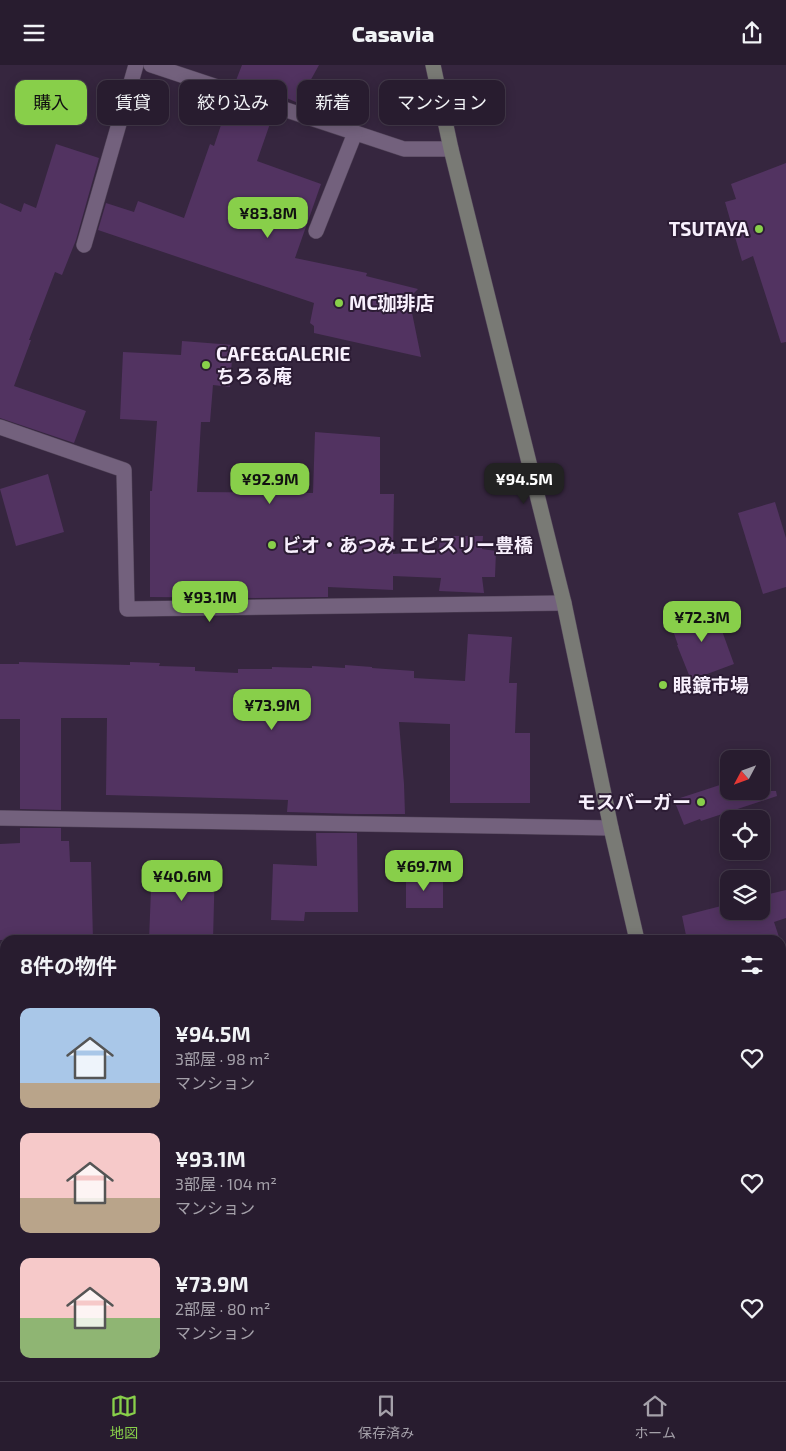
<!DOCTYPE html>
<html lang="ja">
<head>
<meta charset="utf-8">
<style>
	:root { --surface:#281c2f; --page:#302537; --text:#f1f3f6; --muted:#a5a1aa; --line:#443a4b; --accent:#88cf4a }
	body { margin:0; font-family:"Exo 2","Noto Sans JP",sans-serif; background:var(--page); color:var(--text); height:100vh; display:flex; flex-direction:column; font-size:19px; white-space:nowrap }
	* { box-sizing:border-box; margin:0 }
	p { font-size:16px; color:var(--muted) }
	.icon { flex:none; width:28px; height:28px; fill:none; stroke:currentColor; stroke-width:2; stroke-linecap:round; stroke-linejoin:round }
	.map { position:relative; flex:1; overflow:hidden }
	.side { position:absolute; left:0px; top:870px; width:786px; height:446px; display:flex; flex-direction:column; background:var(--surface); border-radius:15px 15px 0 0; box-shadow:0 2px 12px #0003,0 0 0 1px var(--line) }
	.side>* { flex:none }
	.top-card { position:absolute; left:15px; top:15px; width:500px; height:45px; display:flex; gap:10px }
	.needle { width:32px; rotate:229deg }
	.tools { position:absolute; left:720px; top:685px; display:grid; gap:10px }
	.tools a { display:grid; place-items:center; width:50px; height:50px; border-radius:10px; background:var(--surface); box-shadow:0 2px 12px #0003,0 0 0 1px var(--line); font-size:25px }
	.price { position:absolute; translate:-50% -42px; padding:0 11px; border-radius:10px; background:var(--accent); color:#111; font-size:16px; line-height:32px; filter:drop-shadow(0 1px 2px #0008) }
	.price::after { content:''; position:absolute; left:50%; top:30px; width:15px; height:11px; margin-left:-8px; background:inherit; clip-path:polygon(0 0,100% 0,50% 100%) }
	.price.current { background:#222; color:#fff }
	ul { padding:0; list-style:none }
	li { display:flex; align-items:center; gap:15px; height:125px; padding:0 20px }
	li span { display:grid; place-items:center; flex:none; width:140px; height:100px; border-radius:10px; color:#555 }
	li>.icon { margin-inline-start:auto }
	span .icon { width:60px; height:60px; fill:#fffc; stroke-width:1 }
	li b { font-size:21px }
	h2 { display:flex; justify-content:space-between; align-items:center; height:60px; padding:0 20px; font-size:21px }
	.tag { padding:0 18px; border-radius:10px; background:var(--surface); box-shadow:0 2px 12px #0003,0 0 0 1px var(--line); font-size:18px; line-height:45px }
	.tag.current { background:var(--accent); color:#111 }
	header { display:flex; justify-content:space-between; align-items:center; height:65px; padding:0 20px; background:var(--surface); font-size:22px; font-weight:800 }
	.menu { display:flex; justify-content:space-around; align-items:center; height:70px; border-top:1px solid var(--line); background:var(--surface); font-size:14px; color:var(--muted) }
	.menu a { display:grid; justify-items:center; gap:2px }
	.menu .current { color:var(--accent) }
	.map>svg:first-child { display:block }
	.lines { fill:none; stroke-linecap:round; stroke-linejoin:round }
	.river { stroke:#270934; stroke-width:51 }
	.building { fill:#523361 }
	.street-casing { stroke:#524459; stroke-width:16 }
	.secondary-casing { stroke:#524459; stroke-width:16 }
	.street { stroke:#73617d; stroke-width:15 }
	.secondary { stroke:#797a75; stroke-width:15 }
	.poi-dot { fill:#88cf4a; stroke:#2c1c34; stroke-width:2 }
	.labels { text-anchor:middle; stroke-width:4; stroke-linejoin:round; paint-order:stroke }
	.poi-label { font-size:19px; font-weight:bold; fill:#f8f0fd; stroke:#2c1c34; text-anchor:start }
</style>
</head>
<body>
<header><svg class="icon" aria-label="menu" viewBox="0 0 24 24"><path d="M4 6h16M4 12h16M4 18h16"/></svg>Casavia<svg class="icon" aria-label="share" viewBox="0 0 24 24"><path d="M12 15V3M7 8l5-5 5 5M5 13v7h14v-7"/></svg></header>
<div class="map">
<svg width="786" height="1316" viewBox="0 0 786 1316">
	<rect width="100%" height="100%" fill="#36263f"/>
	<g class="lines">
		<g class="river">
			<polyline points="0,1071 5,1072"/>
			<polyline points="737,1311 744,1316"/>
		</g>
	</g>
	<g class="building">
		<polygon points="242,0 319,0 298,38 280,30 280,33 235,18"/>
		<polygon points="229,36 273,50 257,96 321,119 295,193 367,208 366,211 418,224 409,233 421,292 314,268 314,261 310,258 314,238 98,165 106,138 134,147 138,136 184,153 210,79 214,81"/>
		<polygon points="56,79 99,93 76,175 62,210 55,207 29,275 31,275 14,321 86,346 74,378 0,353 0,138 21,147 24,138 36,143"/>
		<polygon points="786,98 786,277 781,278 753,191 742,196 725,137 736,134 731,119"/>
		<polygon points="182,276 233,280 230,322 213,320 210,357 201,357 197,427 313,428 315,367 380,372 380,429 394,429 393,489 438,486 441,471 483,471 482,484 496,486 495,512 482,512 484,528 439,526 441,513 393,511 393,525 328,522 328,532 256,533 150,532 150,426 152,426 157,356 120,354 123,287 181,290"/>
		<polygon points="48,409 64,467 16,481 0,424"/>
		<polygon points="775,437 786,473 786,522 763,529 738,448"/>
		<polygon points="713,541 734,599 691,615 677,580 678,580 670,557"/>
		<polygon points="468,569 512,572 509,618 517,618 515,668 530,668 530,738 450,738 450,659 399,657 404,719 405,749 356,749 287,747 288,735 106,730 107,653 61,653 61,745 20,744 20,654 0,654 0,599 19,599 19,597 130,600 130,597 160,598 159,601 195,602 195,606 238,608 238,604 272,604 272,602 312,603 312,601 345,603 345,600 372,602 372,603 414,606 414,613 465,616"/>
		<polygon points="729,717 729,726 776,726 777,731 701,756 700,754 684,760 674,735"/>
		<polygon points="20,763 61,763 61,776 69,776 70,797 91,797 93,875 0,875 0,779 20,778"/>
		<polygon points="316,768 357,768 358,847 305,847 304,856 271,855 273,799 317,801"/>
		<polygon points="179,798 215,799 213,875 149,875 152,799 179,800"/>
		<rect x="406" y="811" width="37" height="32"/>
		<polygon points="786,825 786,853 774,857 780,875 687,875 682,851 729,839 729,846 761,846 761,831"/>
	</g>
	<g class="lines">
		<g class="street-casing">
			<g id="street">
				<polyline points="151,0 404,84 451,84"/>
				<polyline points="316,166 355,68"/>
				<polyline points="84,180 136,0"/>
				<polyline points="0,362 124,405 127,544 564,538"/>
				<polyline points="0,753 611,763"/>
				<polyline points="399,1316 402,1311"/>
			</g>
		</g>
		<g class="secondary-casing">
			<g id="secondary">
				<polyline points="433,0 451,84 564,538 611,763 637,875"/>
				<polyline points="0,1242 5,1246"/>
				<polyline points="84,1311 90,1316"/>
				<polyline points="606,1316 608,1311"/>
			</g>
		</g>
		<use href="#street" class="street"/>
		<use href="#secondary" class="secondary"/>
	</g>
	<g class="poi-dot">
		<circle cx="759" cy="164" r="5"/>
		<circle cx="339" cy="238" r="5"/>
		<circle cx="206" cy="300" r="5"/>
		<circle cx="272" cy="480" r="5"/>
		<circle cx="663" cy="620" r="5"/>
		<circle cx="701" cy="737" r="5"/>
	</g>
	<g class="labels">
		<g class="poi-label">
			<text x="749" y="171" text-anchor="end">TSUTAYA</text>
			<text x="349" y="245">MC珈琲店</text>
			<text x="216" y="296">CAFE&amp;GALERIE<tspan x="216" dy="22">ちろる庵</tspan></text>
			<text x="282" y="487">ビオ・あつみ エピスリー豊橋</text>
			<text x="673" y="627">眼鏡市場</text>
			<text x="691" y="744" text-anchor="end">モスバーガー</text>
		</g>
	</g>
</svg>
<div class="tools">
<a><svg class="needle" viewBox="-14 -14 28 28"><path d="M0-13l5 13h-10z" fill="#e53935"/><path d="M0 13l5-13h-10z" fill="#a5a1aa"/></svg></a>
<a><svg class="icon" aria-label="locate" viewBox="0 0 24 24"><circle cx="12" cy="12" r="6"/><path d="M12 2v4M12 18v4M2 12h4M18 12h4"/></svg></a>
<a><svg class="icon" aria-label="layers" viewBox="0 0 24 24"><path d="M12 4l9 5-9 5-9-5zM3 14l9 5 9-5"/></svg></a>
</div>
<b class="price" style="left:268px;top:174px">¥83.8M</b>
<b class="price" style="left:270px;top:440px">¥92.9M</b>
<b class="price current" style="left:524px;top:440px">¥94.5M</b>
<b class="price" style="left:210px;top:558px">¥93.1M</b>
<b class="price" style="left:702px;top:578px">¥72.3M</b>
<b class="price" style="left:272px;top:666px">¥73.9M</b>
<b class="price" style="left:424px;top:827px">¥69.7M</b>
<b class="price" style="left:182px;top:837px">¥40.6M</b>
<div class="top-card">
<a class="tag current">購入</a>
<a class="tag">賃貸</a>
<a class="tag">絞り込み</a>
<a class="tag">新着</a>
<a class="tag">マンション</a>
</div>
<section class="side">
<h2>8件の物件<svg class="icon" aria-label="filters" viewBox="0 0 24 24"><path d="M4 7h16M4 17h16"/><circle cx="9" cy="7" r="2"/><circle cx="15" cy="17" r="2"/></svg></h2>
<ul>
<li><span style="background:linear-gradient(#a9c7e8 75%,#b9a48a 0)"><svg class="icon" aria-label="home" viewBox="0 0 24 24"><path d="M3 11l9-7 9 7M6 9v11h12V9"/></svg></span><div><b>¥94.5M</b><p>3部屋 · 98 m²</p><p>マンション</p></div><svg class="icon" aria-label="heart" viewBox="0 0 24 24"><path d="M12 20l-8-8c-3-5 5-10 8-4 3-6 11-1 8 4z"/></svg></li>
<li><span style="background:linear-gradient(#f6c9c9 65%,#b9a48a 0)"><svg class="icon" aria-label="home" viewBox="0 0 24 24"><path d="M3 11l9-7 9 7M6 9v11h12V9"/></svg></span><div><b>¥93.1M</b><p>3部屋 · 104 m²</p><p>マンション</p></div><svg class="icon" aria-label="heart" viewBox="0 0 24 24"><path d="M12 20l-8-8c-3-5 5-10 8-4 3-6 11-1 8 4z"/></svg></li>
<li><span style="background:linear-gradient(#f6c9c9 60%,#8fb573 0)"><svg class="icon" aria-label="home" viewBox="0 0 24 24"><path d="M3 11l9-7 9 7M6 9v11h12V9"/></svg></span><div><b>¥73.9M</b><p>2部屋 · 80 m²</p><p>マンション</p></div><svg class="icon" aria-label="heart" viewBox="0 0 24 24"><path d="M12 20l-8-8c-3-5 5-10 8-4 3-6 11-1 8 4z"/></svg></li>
</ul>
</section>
</div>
<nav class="menu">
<a class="current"><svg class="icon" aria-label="map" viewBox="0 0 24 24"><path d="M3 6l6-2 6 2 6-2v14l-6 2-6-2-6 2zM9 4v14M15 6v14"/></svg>地図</a>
<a><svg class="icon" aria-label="saved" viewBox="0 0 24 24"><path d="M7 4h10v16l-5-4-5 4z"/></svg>保存済み</a>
<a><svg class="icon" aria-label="home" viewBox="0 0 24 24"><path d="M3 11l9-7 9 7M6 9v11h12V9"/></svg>ホーム</a>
</nav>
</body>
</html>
